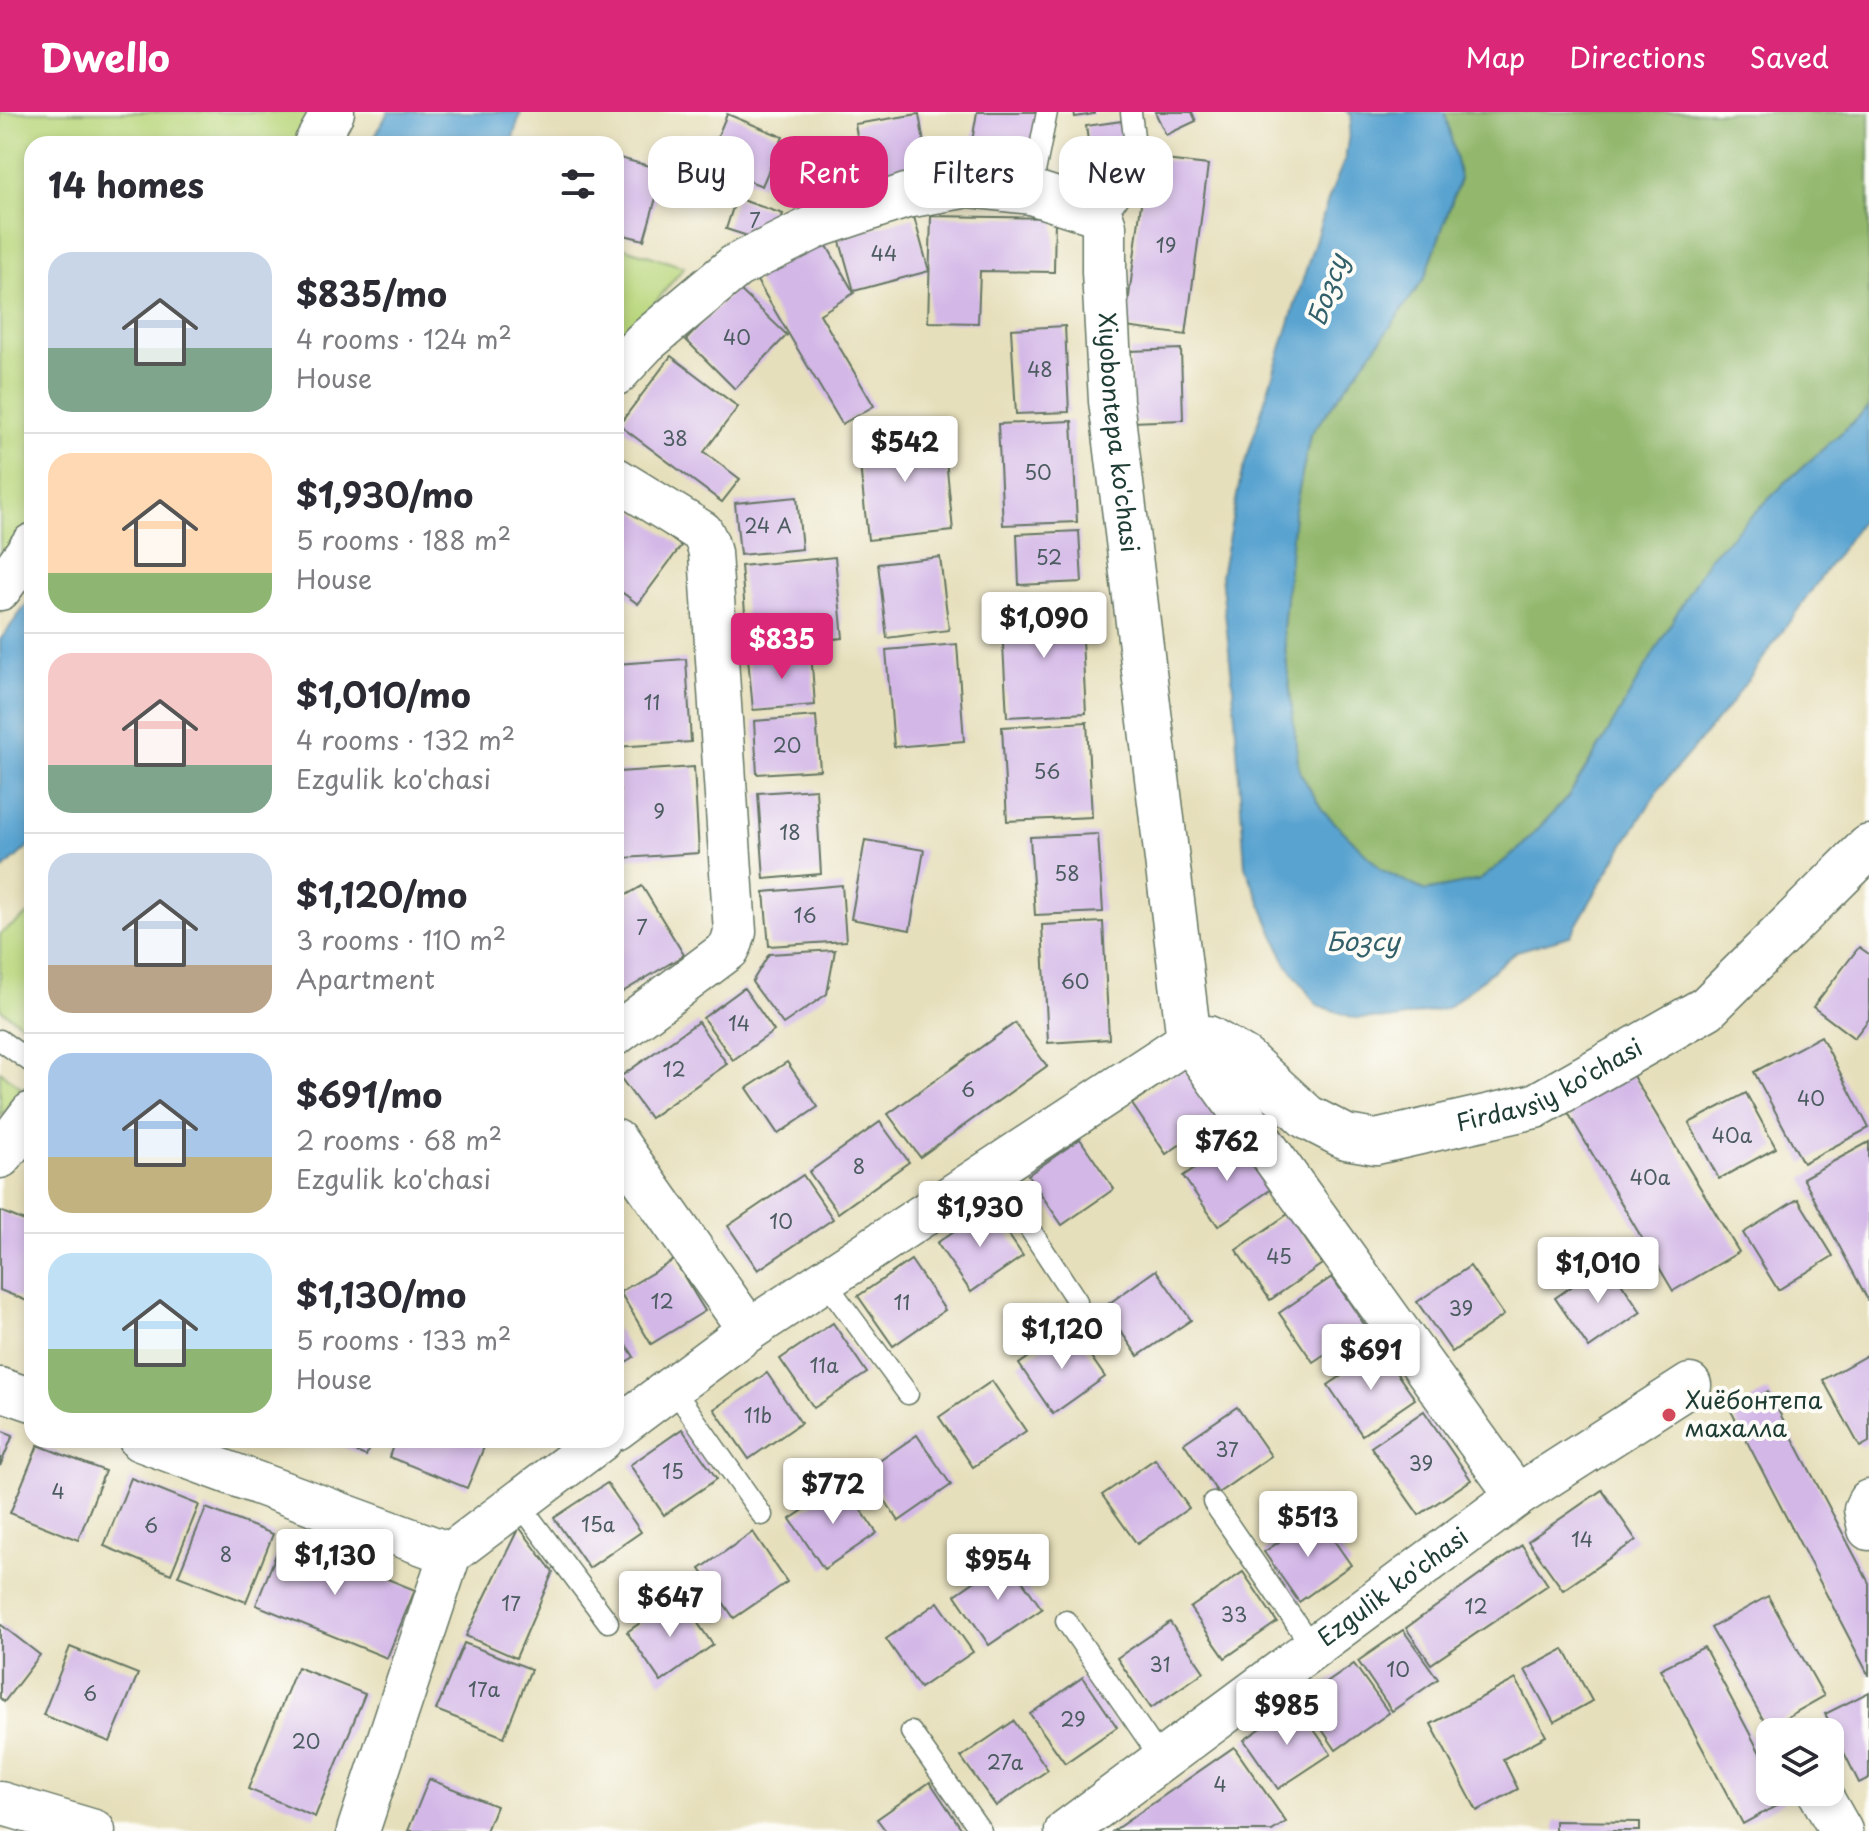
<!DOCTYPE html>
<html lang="en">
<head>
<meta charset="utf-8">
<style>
	:root { --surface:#fff; --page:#f2f2f3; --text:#2b2b33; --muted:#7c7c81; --line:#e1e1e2; --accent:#db2777 }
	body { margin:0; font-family:"Playpen Sans",sans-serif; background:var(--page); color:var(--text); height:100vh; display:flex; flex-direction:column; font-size:30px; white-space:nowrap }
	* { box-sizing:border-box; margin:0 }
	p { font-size:26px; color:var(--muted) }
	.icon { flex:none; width:44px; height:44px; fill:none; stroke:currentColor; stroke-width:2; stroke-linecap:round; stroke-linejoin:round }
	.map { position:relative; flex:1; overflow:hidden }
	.drawer { position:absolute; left:24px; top:24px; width:600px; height:1312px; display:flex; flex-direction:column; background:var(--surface); border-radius:24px; box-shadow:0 4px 12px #0003 }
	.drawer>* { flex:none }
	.hud { position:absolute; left:648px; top:24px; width:760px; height:72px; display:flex; gap:16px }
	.fabs { position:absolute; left:1756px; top:1606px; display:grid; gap:16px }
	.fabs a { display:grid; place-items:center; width:88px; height:88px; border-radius:16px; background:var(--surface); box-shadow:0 4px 12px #0003; font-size:40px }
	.price { position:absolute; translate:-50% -68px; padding:0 18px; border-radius:8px; background:#fff; color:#222; font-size:26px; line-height:52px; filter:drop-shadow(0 2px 4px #0008) }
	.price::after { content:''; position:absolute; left:50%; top:48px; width:24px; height:18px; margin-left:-12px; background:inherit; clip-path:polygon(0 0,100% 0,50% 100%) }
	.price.current { background:var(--accent); color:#fff }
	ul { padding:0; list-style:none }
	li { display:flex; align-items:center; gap:24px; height:200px; padding:0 24px }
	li+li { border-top:2px solid var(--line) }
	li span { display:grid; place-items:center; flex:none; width:224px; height:160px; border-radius:24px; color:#555 }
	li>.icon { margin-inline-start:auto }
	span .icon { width:96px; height:96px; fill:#fffc; stroke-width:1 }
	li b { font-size:34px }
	h2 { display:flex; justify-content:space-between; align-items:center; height:96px; padding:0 24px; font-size:34px }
	.pill { padding:0 28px; border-radius:24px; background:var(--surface); box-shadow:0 4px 12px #0003; font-size:28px; line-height:72px }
	.pill.current { background:var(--accent); color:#fff }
	header { display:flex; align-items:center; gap:48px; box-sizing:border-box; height:112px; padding:0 40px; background:var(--accent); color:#fff }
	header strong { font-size:38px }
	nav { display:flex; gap:44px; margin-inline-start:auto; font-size:28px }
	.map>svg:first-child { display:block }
	.green { fill:#bad77e; stroke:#6c8a59; stroke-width:2 }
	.forest { fill:#93b86d; stroke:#597a50; stroke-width:2 }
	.water { fill:#59a3d0; stroke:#3c7082; stroke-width:2 }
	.building { fill:#d3b7e7 }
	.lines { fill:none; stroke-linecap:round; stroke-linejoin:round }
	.lane-casing { stroke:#657663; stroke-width:23 }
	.street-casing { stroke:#657663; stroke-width:45 }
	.secondary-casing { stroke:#657663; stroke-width:47 }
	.lane { stroke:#fff; stroke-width:20 }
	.street { stroke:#fff; stroke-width:42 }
	.secondary { stroke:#fff; stroke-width:44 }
	.poi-dot { fill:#d1495b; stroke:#fdfcf7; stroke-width:3 }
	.labels { text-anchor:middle; stroke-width:8; stroke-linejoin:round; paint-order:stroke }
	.number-label { font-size:20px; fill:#4c5c61 }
	.street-label { font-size:24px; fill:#1f3d34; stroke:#fdfcf7 }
	.poi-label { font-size:24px; fill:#1f3d34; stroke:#fdfcf7; text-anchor:start }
	.water-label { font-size:26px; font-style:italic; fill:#33616b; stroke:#fdfcf7 }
</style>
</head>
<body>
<header>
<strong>Dwello</strong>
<nav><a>Map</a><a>Directions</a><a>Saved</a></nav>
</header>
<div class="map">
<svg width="1869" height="1719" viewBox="0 0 1869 1719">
	<rect width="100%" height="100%" fill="#fdfcf7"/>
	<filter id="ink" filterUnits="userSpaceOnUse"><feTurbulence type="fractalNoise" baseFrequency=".0125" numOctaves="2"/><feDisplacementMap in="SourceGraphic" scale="16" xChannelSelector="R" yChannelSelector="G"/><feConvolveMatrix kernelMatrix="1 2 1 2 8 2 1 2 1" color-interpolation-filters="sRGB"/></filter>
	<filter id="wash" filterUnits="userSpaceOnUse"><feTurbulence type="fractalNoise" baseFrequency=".006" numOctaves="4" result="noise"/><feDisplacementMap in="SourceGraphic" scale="32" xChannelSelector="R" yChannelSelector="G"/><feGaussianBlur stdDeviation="1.8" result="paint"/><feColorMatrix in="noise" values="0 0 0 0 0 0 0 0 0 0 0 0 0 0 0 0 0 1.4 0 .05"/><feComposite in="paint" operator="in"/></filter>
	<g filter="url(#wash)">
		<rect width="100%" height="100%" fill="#e6dfbb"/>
		<g class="green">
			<polygon points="0,0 350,0 333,32 32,32 32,457 0,500"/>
			<polygon points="616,133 684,155 650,197 616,227"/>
			<polygon points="32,800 32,919 0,897 0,822"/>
			<polygon points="0,959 22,976 0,1004"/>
		</g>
		<polygon class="forest" points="1445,0 1869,0 1869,296 1785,371 1604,627 1568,685 1518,738 1480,768 1425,779 1382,758 1323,699 1299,659 1283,517 1294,402 1310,323 1383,225 1425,165 1460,67"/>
		<g class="water">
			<polygon points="388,0 521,0 511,32 371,32"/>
			<polygon points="1347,0 1445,0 1460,66 1425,165 1383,225 1310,323 1294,402 1283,517 1299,659 1323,699 1382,758 1425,779 1480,768 1518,738 1568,685 1604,627 1708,447 1785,371 1869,296 1869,398 1727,597 1661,674 1624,732 1570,824 1517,839 1447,896 1395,907 1355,906 1317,893 1286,851 1245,754 1233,576 1221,463 1241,364 1328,88 1345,47 1352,4"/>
			<polygon points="32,485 32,731 0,760 0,528"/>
		</g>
		<g id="blocks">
			<g class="building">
				<polygon points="977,0 1042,0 1033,57 969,47"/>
				<polygon points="1074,0 1094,0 1094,2 1075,5"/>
				<polygon points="1155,0 1192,0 1196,9 1166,23"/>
				<polygon points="727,2 783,25 762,74 706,52"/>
				<polygon points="919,2 930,66 866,77 855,12"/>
				<polygon points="1122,9 1130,67 1094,72 1086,14"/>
				<polygon points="616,45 664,58 644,128 616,121"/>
				<polygon points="1147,46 1208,53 1186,223 1125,215"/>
				<polygon points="736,86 783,102 773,132 726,117"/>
				<polygon points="931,104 1055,106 1054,160 980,159 978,211 928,210"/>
				<polygon points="914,105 929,159 854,179 839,126"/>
				<polygon points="823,127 854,181 820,202 874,294 842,312 756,167"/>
				<polygon points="737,175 787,223 735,277 686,228"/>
				<polygon points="1065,214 1069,300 1016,302 1011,217"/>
				<polygon points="1181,237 1183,308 1132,310 1130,239"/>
				<polygon points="671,244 738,295 704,340 740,367 722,390 619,313"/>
				<polygon points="1072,309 1077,410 1003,413 998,312"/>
				<polygon points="943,316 953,419 868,428 857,324"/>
				<polygon points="797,385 802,437 740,443 735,391"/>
				<polygon points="616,386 681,434 638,492 616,476"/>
				<polygon points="1079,419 1082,470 1019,473 1017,422"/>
				<polygon points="835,445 843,526 748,535 741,454"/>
				<polygon points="940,445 949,518 887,526 878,452"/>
				<polygon points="1080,492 1086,601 1007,605 1001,496"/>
				<polygon points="957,532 964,629 894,635 886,538"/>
				<polygon points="811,540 815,593 753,598 748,546"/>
				<polygon points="686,547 691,630 616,635 616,552"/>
				<polygon points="816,604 820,658 757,662 754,609"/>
				<polygon points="1087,610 1092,705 1007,709 1002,615"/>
				<polygon points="694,655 699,741 624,746 618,660"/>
				<polygon points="816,677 821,762 764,767 758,681"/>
				<polygon points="1098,722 1103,800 1035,803 1030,725"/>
				<polygon points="865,728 924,738 910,818 851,807"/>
				<polygon points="842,773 846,829 769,834 764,780"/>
				<polygon points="642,774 684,843 616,884 616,789"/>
				<polygon points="1103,810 1109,927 1048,931 1042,813"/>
				<polygon points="1859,835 1869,842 1869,907 1854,926 1813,895"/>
				<polygon points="835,838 827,882 783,912 752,870 769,842"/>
				<polygon points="744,876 774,919 733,948 703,906"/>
				<polygon points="698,910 727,952 650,1006 620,965"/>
				<polygon points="1015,911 1047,954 920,1045 888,1002"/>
				<polygon points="1821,924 1869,1016 1803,1051 1754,960"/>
				<polygon points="787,950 818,995 778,1022 747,976"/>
				<polygon points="1627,954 1739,1140 1673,1179 1563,992"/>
				<polygon points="1184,956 1219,1006 1166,1042 1132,992"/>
				<polygon points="1746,981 1776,1036 1719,1067 1689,1011"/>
				<polygon points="880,1010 909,1050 838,1101 809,1060"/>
				<polygon points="1080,1027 1114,1077 1062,1113 1028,1063"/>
				<polygon points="1236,1028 1270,1078 1218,1114 1183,1064"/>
				<polygon points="1869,1030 1869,1190 1803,1066"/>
				<polygon points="803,1063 833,1107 758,1158 728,1114"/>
				<polygon points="1798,1087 1833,1144 1778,1178 1743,1121"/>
				<polygon points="989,1094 1023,1144 971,1180 937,1131"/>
				<polygon points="0,1099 32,1112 32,1191 0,1178"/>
				<polygon points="1288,1102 1322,1152 1270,1188 1236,1138"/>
				<polygon points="674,1148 705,1199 651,1232 620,1180"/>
				<polygon points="911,1148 945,1198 893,1234 858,1184"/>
				<polygon points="1607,1150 1641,1200 1589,1236 1555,1186"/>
				<polygon points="1470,1154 1504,1203 1452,1240 1417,1190"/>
				<polygon points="1156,1158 1191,1208 1138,1244 1104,1195"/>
				<polygon points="1332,1165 1366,1215 1313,1250 1279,1201"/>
				<polygon points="833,1211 867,1261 814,1296 780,1247"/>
				<polygon points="616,1216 634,1245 616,1256"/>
				<polygon points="1071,1216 1105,1265 1053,1302 1019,1252"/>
				<polygon points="1380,1238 1415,1287 1362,1323 1328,1273"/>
				<polygon points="1869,1242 1869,1330 1860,1335 1823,1268"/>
				<polygon points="767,1261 801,1311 749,1347 714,1297"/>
				<polygon points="992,1269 1026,1319 973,1355 939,1305"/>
				<polygon points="1768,1279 1869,1471 1869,1564 1731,1299"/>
				<polygon points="1237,1295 1271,1344 1218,1381 1184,1331"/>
				<polygon points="1424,1299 1471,1368 1419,1403 1371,1335"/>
				<polygon points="682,1317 717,1367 664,1403 630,1353"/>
				<polygon points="0,1318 13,1323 0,1354"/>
				<polygon points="917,1323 951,1373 899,1409 865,1359"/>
				<polygon points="325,1328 372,1328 366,1344"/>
				<polygon points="395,1328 487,1328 467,1376 389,1345"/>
				<polygon points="38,1333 105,1359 78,1428 10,1401"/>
				<polygon points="1155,1347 1189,1396 1137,1432 1102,1383"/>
				<polygon points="131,1366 199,1393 171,1462 104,1434"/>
				<polygon points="607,1371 641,1420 589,1456 554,1406"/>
				<polygon points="843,1372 877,1421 824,1457 790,1407"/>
				<polygon points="1602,1378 1636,1428 1563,1478 1528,1429"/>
				<polygon points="206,1396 273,1422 246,1490 178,1464"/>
				<polygon points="1317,1404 1351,1453 1299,1490 1264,1440"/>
				<polygon points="519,1415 553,1460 516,1546 466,1524"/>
				<polygon points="753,1420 787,1470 734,1506 700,1457"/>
				<polygon points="283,1425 415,1478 387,1546 256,1493"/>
				<polygon points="1522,1433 1548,1473 1431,1552 1406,1516"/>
				<polygon points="1007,1447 1042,1497 989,1533 955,1483"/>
				<polygon points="1243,1460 1277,1510 1225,1546 1190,1496"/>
				<polygon points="679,1484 713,1533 661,1570 627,1520"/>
				<polygon points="1768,1484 1824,1584 1768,1616 1711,1516"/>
				<polygon points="938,1490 973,1540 920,1576 886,1527"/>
				<polygon points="1170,1510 1204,1560 1151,1596 1117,1546"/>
				<polygon points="0,1512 40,1543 4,1590 0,1586"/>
				<polygon points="1403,1518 1438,1567 1392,1599 1358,1549"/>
				<polygon points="464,1531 531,1557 504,1625 436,1598"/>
				<polygon points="70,1535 138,1562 110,1630 43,1603"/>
				<polygon points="1704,1535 1770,1660 1770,1680 1781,1680 1785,1689 1743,1712 1660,1557"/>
				<polygon points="1564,1537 1592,1589 1554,1610 1525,1558"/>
				<polygon points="1354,1552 1389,1601 1336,1638 1302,1588"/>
				<polygon points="297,1555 365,1582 315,1705 248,1677"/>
				<polygon points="1083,1565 1117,1615 1065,1651 1030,1602"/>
				<polygon points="1516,1567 1546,1624 1503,1647 1518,1677 1477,1699 1431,1612"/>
				<polygon points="1869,1580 1869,1666 1859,1671 1825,1602"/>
				<polygon points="1296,1592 1331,1642 1278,1677 1244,1628"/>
				<polygon points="1014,1609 1048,1658 996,1694 961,1645"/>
				<polygon points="1234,1635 1286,1710 1272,1719 1113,1719"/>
				<polygon points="429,1667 496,1694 486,1719 408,1719"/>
				<polygon points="930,1670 963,1719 886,1719 877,1707"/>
				<polygon points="1555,1709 1640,1710 1640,1719 1555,1719"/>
			</g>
		</g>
	</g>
	<g filter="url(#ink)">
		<use href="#blocks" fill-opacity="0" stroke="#657663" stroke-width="2"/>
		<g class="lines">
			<g class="lane-casing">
				<g id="lane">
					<polyline points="1031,80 1047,0"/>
					<path d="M1100 102C1111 93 1124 84 1130 70 1140 50 1133 21 1131 0"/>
					<polyline points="0,928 32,951"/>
					<polyline points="991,1058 1077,1189"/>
					<polyline points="824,1168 908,1282"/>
					<polyline points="672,1275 762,1403"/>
					<polyline points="518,1390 608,1510"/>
					<polyline points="1213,1390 1313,1536"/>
					<polyline points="1066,1509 1162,1648"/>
					<polyline points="911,1620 981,1719"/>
				</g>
			</g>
			<g class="street-casing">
				<g id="street">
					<polyline points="315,32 333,0"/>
					<polyline points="616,367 702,420 707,430 710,441 735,820 732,830 728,838 616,922"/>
					<polyline points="0,477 32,433"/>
					<polyline points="616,1029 749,1218"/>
					<polyline points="0,1277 32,1288"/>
					<polyline points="616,1317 749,1218 1189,928 1517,1384"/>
					<polyline points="140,1328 450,1442"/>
					<polyline points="1869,1389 1865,1397 1869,1417"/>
					<polyline points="1819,1680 1841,1719"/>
					<polyline points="0,1691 94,1719"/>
					<polyline points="358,1719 450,1442 601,1328"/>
					<path id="s1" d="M1066 1719 1517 1384 1690 1273"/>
				</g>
			</g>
			<g class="secondary-casing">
				<g id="secondary">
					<path id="s2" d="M616 261 644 231 736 154 819 113 906 84 968 73 1031 80 1100 102 1104 114V160L1111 289 1189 928 1208 926 1244 947 1307 1005 1346 1025 1376 1030 1535 994 1707 896 1869 735"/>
					<polyline points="0,1044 32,1002"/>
				</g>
			</g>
			<use href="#lane" class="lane"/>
			<use href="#street" class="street"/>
			<use href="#secondary" class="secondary"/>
		</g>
	</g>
	<circle class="poi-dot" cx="1669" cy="1303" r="8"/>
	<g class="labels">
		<g class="number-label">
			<text x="755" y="116">7</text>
			<text x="1166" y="141">19</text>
			<text x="884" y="149">44</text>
			<text x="737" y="233">40</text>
			<text x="1040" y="265">48</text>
			<text x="675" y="334">38</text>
			<text x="1038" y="368">50</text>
			<text x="768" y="421">24 A</text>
			<text x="1049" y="453">52</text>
			<text x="652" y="598">11</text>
			<text x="787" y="641">20</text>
			<text x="1047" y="667">56</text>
			<text x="659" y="707">9</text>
			<text x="790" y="728">18</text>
			<text x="1067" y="769">58</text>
			<text x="805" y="811">16</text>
			<text x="642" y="823">7</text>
			<text x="1075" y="877">60</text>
			<text x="739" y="919">14</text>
			<text x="674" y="965">12</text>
			<text x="968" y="985">6</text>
			<text x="1811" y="994">40</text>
			<text x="1732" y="1031">40a</text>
			<text x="859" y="1062">8</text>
			<text x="1650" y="1073">40a</text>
			<text x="781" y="1117">10</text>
			<text x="1279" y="1152">45</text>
			<text x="662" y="1197">12</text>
			<text x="902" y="1198">11</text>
			<text x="1461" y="1204">39</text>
			<text x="824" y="1261">11a</text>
			<text x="758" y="1311">11b</text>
			<text x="1227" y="1345">37</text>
			<text x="1421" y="1359">39</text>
			<text x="673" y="1367">15</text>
			<text x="58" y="1387">4</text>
			<text x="598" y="1420">15a</text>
			<text x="151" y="1421">6</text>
			<text x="1582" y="1435">14</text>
			<text x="226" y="1450">8</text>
			<text x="511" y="1499">17</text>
			<text x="1476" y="1502">12</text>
			<text x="1234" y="1510">33</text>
			<text x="1160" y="1560">31</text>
			<text x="1398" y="1565">10</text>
			<text x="484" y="1585">17a</text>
			<text x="90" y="1589">6</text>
			<text x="1073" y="1615">29</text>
			<text x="306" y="1637">20</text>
			<text x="1005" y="1658">27a</text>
			<text x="1220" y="1680">4</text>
		</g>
		<g class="street-label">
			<text dy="8" stroke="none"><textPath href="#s2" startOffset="764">Xiyobontepa ko'chasi</textPath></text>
			<text dy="8" stroke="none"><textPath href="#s2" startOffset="1780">Firdavsiy ko'chasi</textPath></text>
			<text dy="8" stroke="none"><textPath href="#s1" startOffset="408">Ezgulik ko'chasi</textPath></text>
		</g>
		<g class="poi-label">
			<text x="1685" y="1297">Хиёбонтепа<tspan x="1685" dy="28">махалла</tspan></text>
		</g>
		<g class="water-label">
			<text transform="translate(1328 178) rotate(-71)" y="9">Бозсу</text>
			<text x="1363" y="839">Бозсу</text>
		</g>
	</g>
</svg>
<div class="fabs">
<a><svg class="icon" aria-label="layers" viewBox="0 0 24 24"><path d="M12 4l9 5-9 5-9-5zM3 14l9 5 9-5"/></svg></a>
</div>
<b class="price" style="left:905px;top:372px">$542</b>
<b class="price" style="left:1044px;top:548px">$1,090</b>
<b class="price current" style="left:782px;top:569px">$835</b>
<b class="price" style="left:1227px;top:1071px">$762</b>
<b class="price" style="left:980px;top:1137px">$1,930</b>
<b class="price" style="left:1598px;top:1193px">$1,010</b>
<b class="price" style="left:1062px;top:1259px">$1,120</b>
<b class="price" style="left:1371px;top:1280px">$691</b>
<b class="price" style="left:833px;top:1414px">$772</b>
<b class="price" style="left:1308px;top:1447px">$513</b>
<b class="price" style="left:335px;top:1485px">$1,130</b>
<b class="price" style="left:998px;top:1490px">$954</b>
<b class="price" style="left:670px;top:1527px">$647</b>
<b class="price" style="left:1287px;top:1635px">$985</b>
<div class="hud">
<a class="pill">Buy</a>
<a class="pill current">Rent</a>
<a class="pill">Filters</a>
<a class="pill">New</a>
</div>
<section class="drawer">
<h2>14 homes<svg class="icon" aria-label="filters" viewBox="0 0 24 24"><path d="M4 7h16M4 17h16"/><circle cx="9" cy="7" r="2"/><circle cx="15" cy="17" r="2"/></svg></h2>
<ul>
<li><span style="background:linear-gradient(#c9d6e8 60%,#7fa58c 0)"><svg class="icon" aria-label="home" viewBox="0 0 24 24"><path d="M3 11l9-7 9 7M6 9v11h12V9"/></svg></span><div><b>$835/mo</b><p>4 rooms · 124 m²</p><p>House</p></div></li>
<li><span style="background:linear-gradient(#ffd9b3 75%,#8fb573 0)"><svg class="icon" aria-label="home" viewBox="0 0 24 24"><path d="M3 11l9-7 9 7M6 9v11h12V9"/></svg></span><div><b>$1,930/mo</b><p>5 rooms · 188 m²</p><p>House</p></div></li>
<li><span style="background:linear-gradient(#f6c9c9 70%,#7fa58c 0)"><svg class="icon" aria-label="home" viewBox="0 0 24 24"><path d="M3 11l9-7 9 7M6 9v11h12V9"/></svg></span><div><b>$1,010/mo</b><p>4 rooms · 132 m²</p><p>Ezgulik ko'chasi</p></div></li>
<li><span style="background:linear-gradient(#c9d6e8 70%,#b9a48a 0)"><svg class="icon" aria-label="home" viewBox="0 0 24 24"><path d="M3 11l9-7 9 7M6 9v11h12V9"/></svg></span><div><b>$1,120/mo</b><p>3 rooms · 110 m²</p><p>Apartment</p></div></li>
<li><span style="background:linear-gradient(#a9c7e8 65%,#c2b280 0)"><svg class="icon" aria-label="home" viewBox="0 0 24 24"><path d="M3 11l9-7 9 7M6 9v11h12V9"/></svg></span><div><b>$691/mo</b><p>2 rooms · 68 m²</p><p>Ezgulik ko'chasi</p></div></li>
<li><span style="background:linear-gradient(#bfe0f5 60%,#8fb573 0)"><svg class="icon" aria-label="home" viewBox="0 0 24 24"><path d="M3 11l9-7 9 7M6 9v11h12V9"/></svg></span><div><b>$1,130/mo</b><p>5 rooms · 133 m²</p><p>House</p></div></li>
</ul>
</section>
</div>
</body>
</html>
